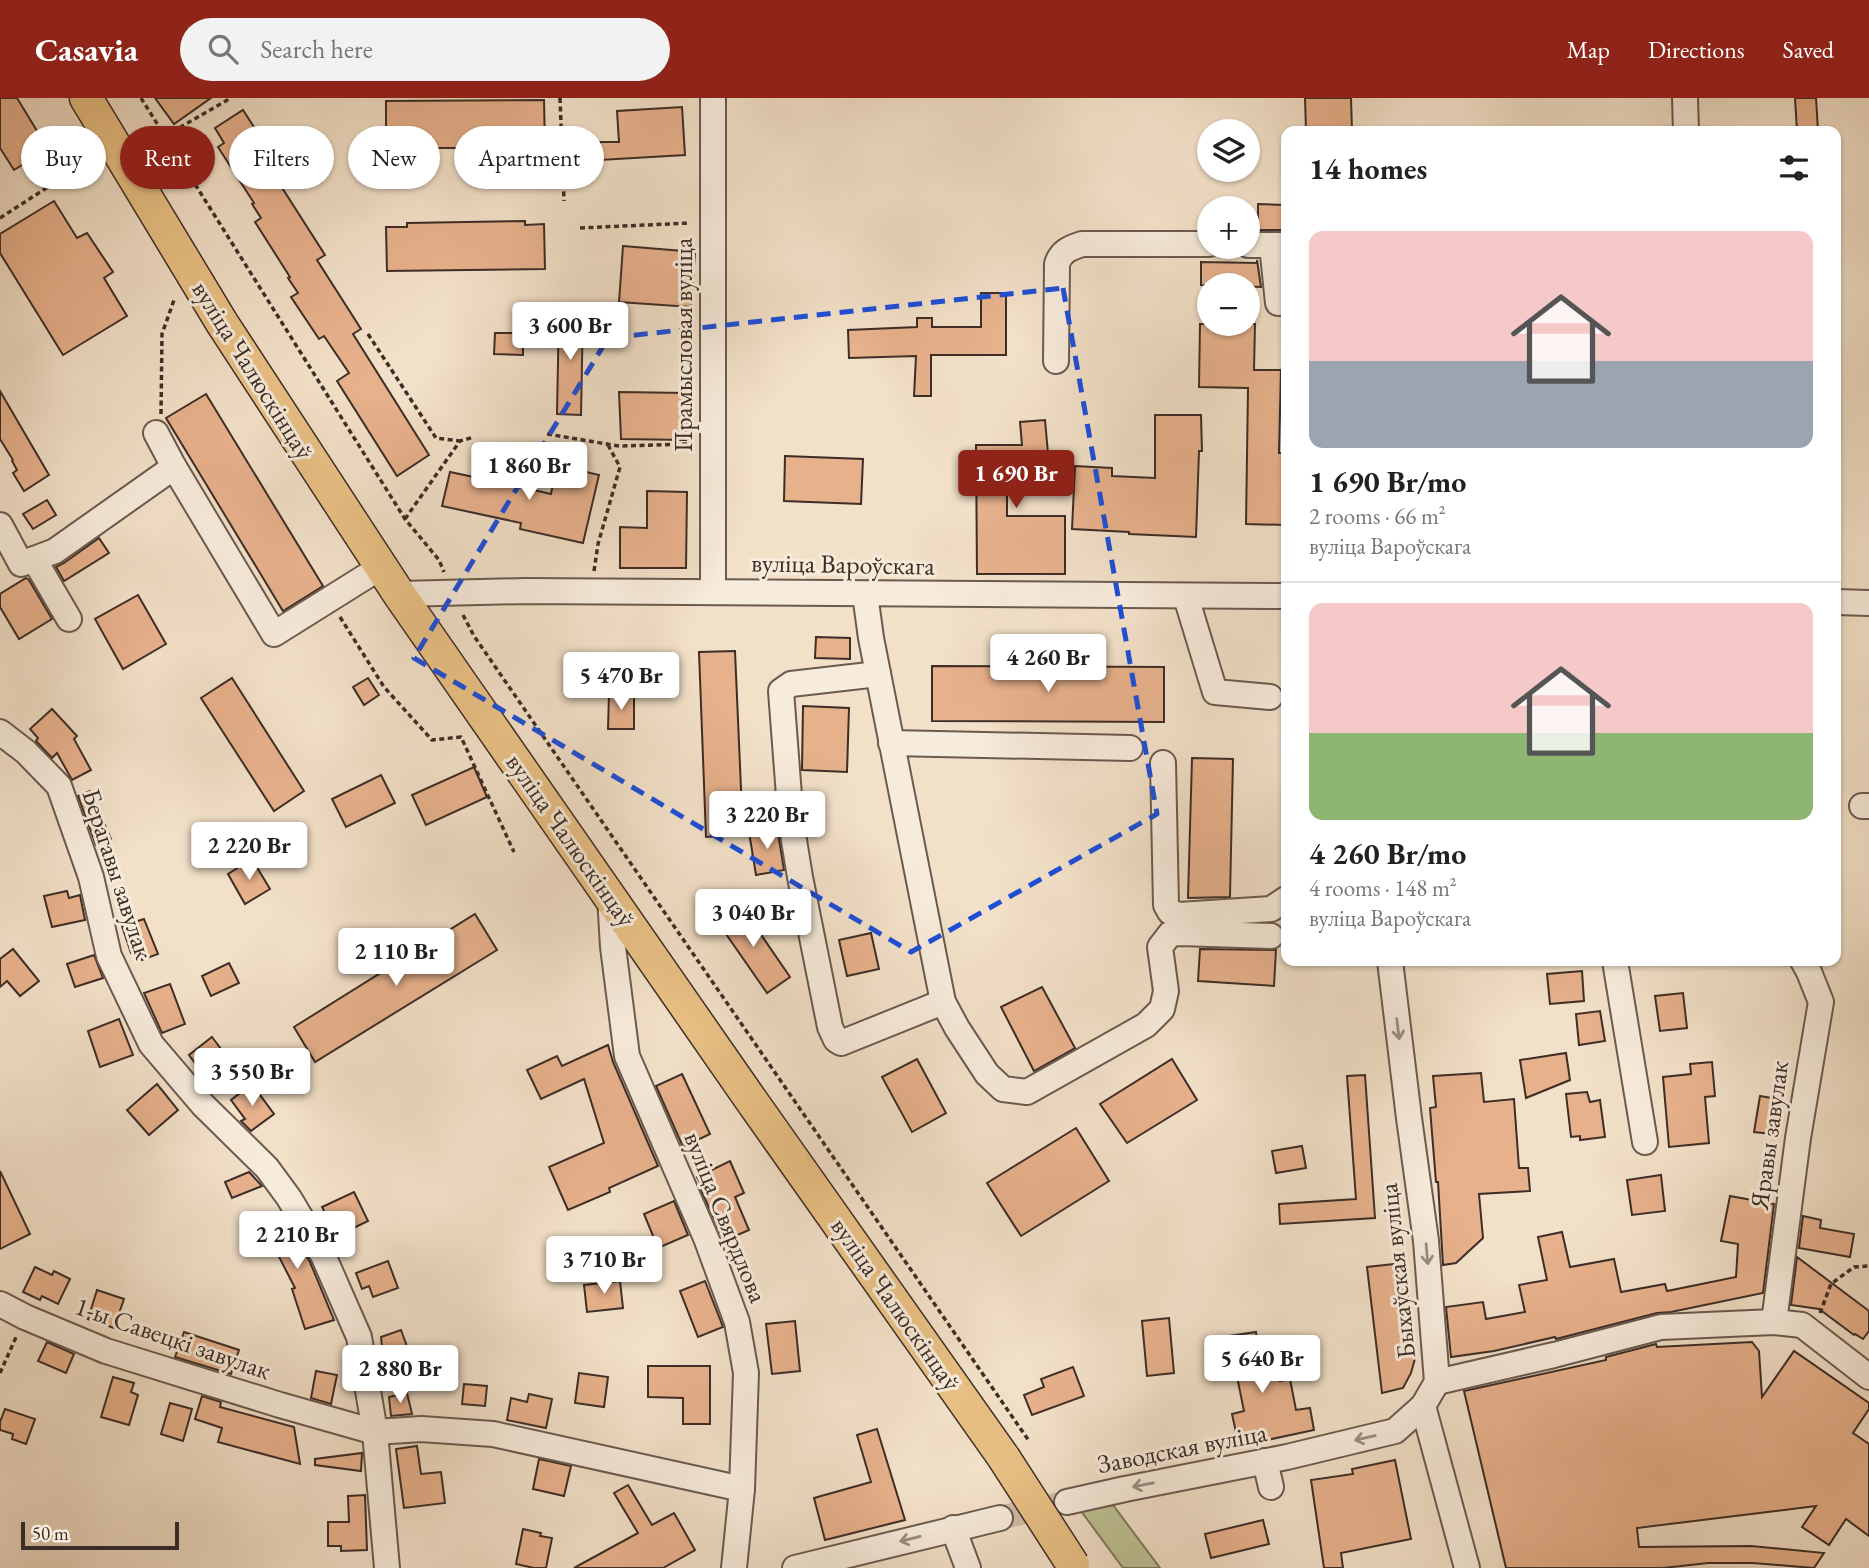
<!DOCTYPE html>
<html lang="en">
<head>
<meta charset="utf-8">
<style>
	:root { --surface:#fff; --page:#f2f2f2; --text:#222; --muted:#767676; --line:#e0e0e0; --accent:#8f2418 }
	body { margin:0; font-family:"EB Garamond",serif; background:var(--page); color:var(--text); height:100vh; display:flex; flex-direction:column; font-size:26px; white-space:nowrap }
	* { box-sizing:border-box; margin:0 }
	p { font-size:23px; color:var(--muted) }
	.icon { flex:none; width:38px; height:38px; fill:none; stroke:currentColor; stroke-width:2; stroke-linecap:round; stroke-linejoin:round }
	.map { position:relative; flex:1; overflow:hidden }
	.drawer { position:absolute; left:1281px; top:28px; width:560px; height:840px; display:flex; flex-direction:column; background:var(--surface); border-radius:14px; box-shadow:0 2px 5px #0004 }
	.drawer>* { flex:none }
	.guide { position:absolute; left:21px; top:28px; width:665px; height:63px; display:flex; gap:14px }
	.tools { position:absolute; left:1197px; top:21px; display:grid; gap:14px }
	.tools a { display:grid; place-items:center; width:63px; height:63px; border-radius:50%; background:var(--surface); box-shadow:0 2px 5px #0004; font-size:35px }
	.scale { position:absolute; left:21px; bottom:18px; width:158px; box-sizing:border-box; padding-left:7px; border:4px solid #3d2d27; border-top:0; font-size:19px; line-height:24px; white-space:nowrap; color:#3d2d27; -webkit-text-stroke:5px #f7ebdb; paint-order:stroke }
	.price { position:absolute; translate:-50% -60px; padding:0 16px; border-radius:7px; background:#fff; color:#222; font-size:23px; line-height:46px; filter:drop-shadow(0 2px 4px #0008) }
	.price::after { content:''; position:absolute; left:50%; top:42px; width:21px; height:16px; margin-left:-10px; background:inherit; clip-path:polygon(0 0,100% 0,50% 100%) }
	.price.active { background:var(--accent); color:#fff }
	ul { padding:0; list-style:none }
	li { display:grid; align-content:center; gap:14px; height:371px; padding:0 28px }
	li+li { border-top:2px solid var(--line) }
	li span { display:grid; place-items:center; height:217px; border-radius:14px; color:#555 }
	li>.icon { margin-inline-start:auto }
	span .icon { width:126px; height:126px; fill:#fffc; stroke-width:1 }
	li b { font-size:30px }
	h2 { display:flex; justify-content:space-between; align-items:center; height:84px; padding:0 28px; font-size:30px }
	.chip { padding:0 24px; border-radius:32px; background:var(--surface); box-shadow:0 2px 5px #0004; font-size:24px; line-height:63px }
	.chip.active { background:var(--accent); color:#fff }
	header { display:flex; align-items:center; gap:42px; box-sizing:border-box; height:98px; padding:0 35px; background:var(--accent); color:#fff }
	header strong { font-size:33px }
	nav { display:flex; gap:38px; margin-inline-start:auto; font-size:24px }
	.search { width:490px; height:63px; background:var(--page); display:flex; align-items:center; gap:18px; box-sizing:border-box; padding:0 24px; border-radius:38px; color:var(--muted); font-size:26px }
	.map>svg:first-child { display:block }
	.green { fill:#bdc294; stroke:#7d785e; stroke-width:2 }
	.building { fill:#e7b18c; stroke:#3d2d27; stroke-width:2 }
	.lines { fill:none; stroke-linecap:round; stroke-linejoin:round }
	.minor-tunnel { stroke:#cebca8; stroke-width:24; stroke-dasharray:24 12; stroke-linecap:butt }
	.minor-casing { stroke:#6a5a4f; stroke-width:28 }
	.major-casing { stroke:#3d2d27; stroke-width:35 }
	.path { stroke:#3d2d27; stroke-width:3.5; stroke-dasharray:5 3.5; stroke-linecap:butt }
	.minor { stroke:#f7ebdb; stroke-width:24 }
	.major { stroke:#e9c084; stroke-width:32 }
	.major-bridge-casing { stroke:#3d2d27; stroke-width:35; stroke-linecap:butt }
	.major-bridge { stroke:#e9c084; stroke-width:32 }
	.oneway { stroke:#9a8c81 }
	.marked { fill:none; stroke:#1d4ed8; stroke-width:5; stroke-dasharray:14 9; stroke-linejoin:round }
	.labels { text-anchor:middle; stroke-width:6; stroke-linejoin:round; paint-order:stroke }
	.street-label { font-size:26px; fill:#3d2d27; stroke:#f7ebdb }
</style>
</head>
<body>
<header>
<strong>Casavia</strong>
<div class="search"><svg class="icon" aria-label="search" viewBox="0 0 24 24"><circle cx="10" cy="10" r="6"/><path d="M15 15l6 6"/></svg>Search here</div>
<nav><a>Map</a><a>Directions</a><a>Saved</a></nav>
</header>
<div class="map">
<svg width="1869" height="1470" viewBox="0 0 1869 1470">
	<rect width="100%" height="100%" fill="#f2e0c8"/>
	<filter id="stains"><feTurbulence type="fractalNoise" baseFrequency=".00286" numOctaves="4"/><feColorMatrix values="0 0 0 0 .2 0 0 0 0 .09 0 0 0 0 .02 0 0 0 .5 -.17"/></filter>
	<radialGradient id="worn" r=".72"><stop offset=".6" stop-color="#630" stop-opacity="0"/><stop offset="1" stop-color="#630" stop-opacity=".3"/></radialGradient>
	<polygon class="green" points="1113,1407 1160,1470 1123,1470 1081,1413"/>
	<g class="building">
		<polygon points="0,0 17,0 48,51 14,72 0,50"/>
		<polygon points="155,0 211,0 174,26"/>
		<polygon points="1305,0 1351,0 1352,33 1306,33"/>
		<polygon points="1795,0 1816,0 1818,33 1797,33"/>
		<polygon points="544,2 545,50 475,50 475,54 458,54 458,50 386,50 386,3"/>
		<polygon points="682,9 685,57 600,62 600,44 619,44 617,13"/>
		<polygon points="243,12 289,83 281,88 325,157 317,162 361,231 353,236 429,357 397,378 337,283 349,275 324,238 319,241 291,199 298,195 288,180 290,179 255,124 261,120 252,106 254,105 218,49 224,45 215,30"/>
		<polygon points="54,103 77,140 87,135 113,174 104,180 127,218 63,257 0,155 0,136"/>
		<polygon points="1258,106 1286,107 1286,132 1258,132"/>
		<polygon points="525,123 525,127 544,126 545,171 387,173 386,129 407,129 407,125"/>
		<polygon points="623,148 695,154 691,209 619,204"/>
		<polygon points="1257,162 1261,189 1201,187 1201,164 1257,165"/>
		<polygon points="981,195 1006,195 1006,257 931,257 931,298 914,298 916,258 849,260 848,232 917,229 917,220 932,220 932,229 981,229"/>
		<polygon points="559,212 583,212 581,317 557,316"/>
		<polygon points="1200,226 1255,226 1254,272 1281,272 1279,355 1286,355 1286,427 1246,426 1248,290 1199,289"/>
		<polygon points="495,235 523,235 523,257 494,256"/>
		<polygon points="0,293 49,377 24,393 13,375 17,372 12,363 13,362 0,341"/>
		<polygon points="619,294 687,295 686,342 621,341"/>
		<polygon points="206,296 323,488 283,513 166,320"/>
		<polygon points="1155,317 1201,317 1202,353 1199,353 1196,439 1129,436 1129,434 1072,431 1075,368 1112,370 1112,378 1155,380"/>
		<polygon points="1045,322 1050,377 1007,381 1007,418 1065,418 1065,476 977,476 976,347 1022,347 1020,324"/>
		<polygon points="785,358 863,361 861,406 784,403"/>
		<polygon points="557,367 599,377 583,445 520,431 521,425 442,408 450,374 483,381 485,372 501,376 499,384 551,396"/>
		<polygon points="647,393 687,394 686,470 620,470 620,429 647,430"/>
		<polygon points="47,402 56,417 33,431 23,416"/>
		<polygon points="99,440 109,455 64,483 56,469 64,465"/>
		<polygon points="26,480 29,482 52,521 19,541 0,509 0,496"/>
		<polygon points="138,497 166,546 123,571 95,521"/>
		<polygon points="816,539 850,540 850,561 815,560"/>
		<polygon points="735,553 743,737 706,739 699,554"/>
		<polygon points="932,568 1164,569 1164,624 932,623"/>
		<polygon points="232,580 304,693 274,713 201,600"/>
		<polygon points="368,580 379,597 364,607 353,589"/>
		<polygon points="609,596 634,597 634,631 608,631"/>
		<polygon points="803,608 849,610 847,674 802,672"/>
		<polygon points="52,611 77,638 74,641 91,672 72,682 57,655 52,660 36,643 38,640 30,631"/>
		<polygon points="1192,660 1233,661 1230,799 1188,800"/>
		<polygon points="474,669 487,699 426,727 412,697"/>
		<polygon points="381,677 395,705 346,729 332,701"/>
		<polygon points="90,693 111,741 96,747 78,698"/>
		<polygon points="777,729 784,772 756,777 749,734"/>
		<polygon points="252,761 270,791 245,806 228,776"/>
		<polygon points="67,793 69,800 80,797 85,822 52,829 44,798"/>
		<polygon points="740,806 790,879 767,895 717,823"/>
		<polygon points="475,816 497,852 315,964 294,929"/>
		<polygon points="144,821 158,856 142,862 139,852 131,855 122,828"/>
		<polygon points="871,835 879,871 847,878 839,842"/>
		<polygon points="13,851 39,883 20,898 7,883 0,889 0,861"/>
		<polygon points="1200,851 1276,852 1274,888 1198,883"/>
		<polygon points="94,857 103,880 75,889 67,866"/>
		<polygon points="229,865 239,885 211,898 202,878"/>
		<polygon points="1582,873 1584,903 1550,906 1547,876"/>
		<polygon points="170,886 185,926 162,935 144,895"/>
		<polygon points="1042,889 1075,950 1034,973 1001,909"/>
		<polygon points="1683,895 1687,930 1660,933 1655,898"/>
		<polygon points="1600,913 1605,943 1579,947 1576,916"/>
		<polygon points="119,921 133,957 100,969 88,933"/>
		<polygon points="212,939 224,955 200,972 189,957"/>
		<polygon points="608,947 613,964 658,1068 609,1090 610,1094 568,1112 549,1069 604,1045 584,981 541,1001 527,972 557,958 562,968"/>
		<polygon points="1566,955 1570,982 1526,1000 1520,962"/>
		<polygon points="917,961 946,1015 912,1034 882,979"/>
		<polygon points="1172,961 1197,1002 1127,1045 1100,1006"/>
		<polygon points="1712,964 1715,998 1705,999 1709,1045 1669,1049 1663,979 1691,976 1690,966"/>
		<polygon points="1481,975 1484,1004 1514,1001 1519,1070 1528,1070 1530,1093 1479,1096 1483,1140 1456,1165 1443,1167 1438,1084 1436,1084 1430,1010 1436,1009 1433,978"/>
		<polygon points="682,976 710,1036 683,1049 656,988"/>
		<polygon points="1365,977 1375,1120 1280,1126 1279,1106 1356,1101 1347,978"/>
		<polygon points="157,986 178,1012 149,1037 127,1012"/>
		<polygon points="252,986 274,1016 251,1033 241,1023 245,1021 231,1002"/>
		<polygon points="1587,994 1590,1004 1600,1002 1605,1039 1580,1042 1580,1038 1571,1039 1566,996"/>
		<polygon points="1760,998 1778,1001 1772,1036 1754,1034"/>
		<polygon points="1076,1030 1109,1083 1021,1138 987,1085"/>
		<polygon points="1302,1048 1306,1070 1276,1075 1272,1053"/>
		<polygon points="730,1063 744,1095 735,1099 749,1132 724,1143 701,1092 703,1091 697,1079"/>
		<polygon points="0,1073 30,1136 0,1151"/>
		<polygon points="249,1074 262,1088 232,1100 225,1084"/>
		<polygon points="1661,1077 1665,1113 1632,1117 1627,1082"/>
		<polygon points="354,1094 368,1123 337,1138 322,1109"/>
		<polygon points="1730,1098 1774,1106 1763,1195 1671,1214 1657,1215 1556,1241 1555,1239 1494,1253 1451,1259 1446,1209 1483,1204 1486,1221 1525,1214 1519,1187 1547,1182 1538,1139 1562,1134 1570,1169 1614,1161 1621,1194 1665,1186 1667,1193 1736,1179 1738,1146 1721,1143"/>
		<polygon points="674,1103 688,1137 658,1150 644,1116"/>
		<polygon points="280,1114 310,1164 334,1222 305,1231 292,1191 295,1190 273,1147 267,1150 255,1127"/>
		<polygon points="1803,1118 1821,1122 1820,1130 1854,1136 1850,1159 1799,1150"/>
		<polygon points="1797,1159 1869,1213 1869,1233 1863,1241 1855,1236 1854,1237 1819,1211 1791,1207"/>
		<polygon points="388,1163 398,1190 373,1199 369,1188 362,1191 356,1175"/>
		<polygon points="1403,1165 1416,1257 1411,1275 1403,1290 1382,1295 1367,1169"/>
		<polygon points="35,1169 52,1177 54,1173 70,1181 58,1206 42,1198 40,1202 23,1194"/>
		<polygon points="620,1183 623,1210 587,1214 584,1187"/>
		<polygon points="705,1183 723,1229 698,1239 680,1193"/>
		<polygon points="97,1192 124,1201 114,1230 88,1221"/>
		<polygon points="1169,1220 1174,1275 1147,1278 1142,1223"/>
		<polygon points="795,1223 800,1273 772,1276 766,1226"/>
		<polygon points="401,1232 408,1251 383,1259 381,1239"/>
		<polygon points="184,1234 239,1252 231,1276 175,1259"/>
		<polygon points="1256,1234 1261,1271 1277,1268 1280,1283 1290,1281 1296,1312 1310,1310 1314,1332 1239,1348 1232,1316 1244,1313 1233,1259 1218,1261 1215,1240"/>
		<polygon points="47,1244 74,1256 66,1275 38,1263"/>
		<polygon points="1752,1244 1759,1253 1762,1299 1794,1253 1869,1305 1869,1311 1853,1335 1869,1346 1869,1438 1846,1421 1829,1447 1802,1429 1816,1408 1637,1430 1639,1449 1751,1448 1824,1455 1814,1470 1753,1465 1708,1465 1663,1470 1506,1470 1464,1293 1606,1262 1606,1259 1656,1246 1657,1249"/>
		<polygon points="648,1268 710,1268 710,1326 683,1326 683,1300 648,1299"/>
		<polygon points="1073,1269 1084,1298 1032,1317 1024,1297 1044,1289 1041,1281"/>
		<polygon points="316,1273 337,1277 331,1306 311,1300"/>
		<polygon points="579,1275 608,1279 604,1309 575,1305"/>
		<polygon points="113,1279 134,1285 131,1294 138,1297 129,1327 101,1319"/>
		<polygon points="464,1286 487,1288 485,1308 462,1306"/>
		<polygon points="407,1295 412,1316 391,1318 389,1299"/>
		<polygon points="529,1296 552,1301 546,1330 507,1322 511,1300 527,1304"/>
		<polygon points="202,1298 221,1304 220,1309 294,1329 300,1366 218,1344 222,1330 195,1321"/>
		<polygon points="170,1305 192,1311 183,1343 161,1336"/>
		<polygon points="5,1311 35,1321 26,1346 12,1341 13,1336 0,1332 0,1324"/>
		<polygon points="877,1331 905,1422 825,1442 814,1400 871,1384 857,1337"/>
		<polygon points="417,1348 421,1376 441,1374 445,1405 404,1410 396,1351"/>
		<polygon points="362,1355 361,1373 315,1367 315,1361"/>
		<polygon points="539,1361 571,1368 564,1398 533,1391"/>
		<polygon points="1395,1362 1411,1441 1341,1455 1343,1470 1324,1470 1311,1382 1353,1376 1352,1371"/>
		<polygon points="628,1387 652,1427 674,1415 695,1452 663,1470 574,1470 638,1435 614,1395"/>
		<polygon points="365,1397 367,1452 341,1453 341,1448 328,1448 328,1424 349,1424 348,1398"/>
		<polygon points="1263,1422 1269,1446 1211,1460 1205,1436"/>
		<polygon points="523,1431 541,1435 540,1438 552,1440 546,1470 534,1470 516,1466"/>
	</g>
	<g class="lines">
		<polyline class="minor-tunnel" points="1000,1420 1067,1404"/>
		<g class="minor-casing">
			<g id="minor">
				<polyline points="1685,0 1686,33"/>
				<polyline points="1248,147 1286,147"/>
				<polyline points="1272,147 1278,205 1286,205"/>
				<path d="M1056 263 1057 166C1061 153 1070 150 1082 146H1209"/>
				<polyline points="156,335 174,369 274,536 381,469"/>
				<polyline points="0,427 21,466 55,453 174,369"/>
				<polyline points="34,461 69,521"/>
				<polyline points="713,494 713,0"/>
				<polyline points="399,496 525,493 1286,498"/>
				<polyline points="865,496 871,540 943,904 957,930 987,976 1003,991 1027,994 1146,927 1162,911 1166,893 1160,849 1170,836 1180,835 1271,838"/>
				<polyline points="1186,499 1215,594 1270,599"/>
				<polyline points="1836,504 1869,505"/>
				<polyline points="878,576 791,586 781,593 791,724 800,779 830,929 836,942 841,945 943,904"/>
				<polyline points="0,634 26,654 59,688 91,779 109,858 151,946 203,1007 267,1070 289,1100 323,1157 359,1239 375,1334 387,1470"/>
				<polyline points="891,645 1130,650"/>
				<polyline points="1163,665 1166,807 1170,814 1179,817 1271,811 1286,801"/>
				<polyline points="1862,708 1869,708"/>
				<polyline points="610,798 613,849 627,958 706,1140 737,1224 746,1275 742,1391 734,1470"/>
				<polyline points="1615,863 1645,1044"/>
				<polyline points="0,1206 25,1219 106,1253 280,1307 375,1334 421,1331 493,1336 742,1391"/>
				<polyline points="1774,1224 1798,1040 1821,904 1809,874 1803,863"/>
				<polyline points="1437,1284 1554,1257 1661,1229 1774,1224 1802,1227 1869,1279"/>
				<polyline points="1423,1308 1467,1470"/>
				<polyline points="1265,1363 1271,1389"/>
				<polyline points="1067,1404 1125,1391 1287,1359 1395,1333 1423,1308 1437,1284 1426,1143 1409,1020 1390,863"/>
				<polyline points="953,1430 968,1470"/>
				<polyline points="795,1470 1000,1420"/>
			</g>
		</g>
		<g class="major-casing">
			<polyline id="major" points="86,0 222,225 399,496 751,1002 1004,1360"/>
		</g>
		<g class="path">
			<polyline points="141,0 405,421 439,462 444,474"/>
			<polyline points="560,0 564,103"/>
			<polyline points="165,38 231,0"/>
			<polyline points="543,69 563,70"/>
			<polyline points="0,120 82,67"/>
			<polyline points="580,130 690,125"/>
			<polyline points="368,236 436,340 460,343"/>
			<polyline points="161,316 162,236 174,202"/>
			<polyline points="547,336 619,348 691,346"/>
			<polyline points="405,421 460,343 474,339"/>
			<polyline points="594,473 598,446 620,369 608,347"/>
			<polyline points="463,517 474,538 1029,1343"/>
			<polyline points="340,519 384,589 432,642 461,639 514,754"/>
			<polyline points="1820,1215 1831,1186 1854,1169 1869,1168"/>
			<polyline points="0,1275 17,1237"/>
		</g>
		<use href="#minor" class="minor"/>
		<use href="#major" class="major"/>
		<g class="major-bridge-casing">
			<polyline id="major-bridge" points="1004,1360 1073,1467"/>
		</g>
		<use href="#major-bridge" class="major-bridge"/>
	</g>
	<defs><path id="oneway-shaft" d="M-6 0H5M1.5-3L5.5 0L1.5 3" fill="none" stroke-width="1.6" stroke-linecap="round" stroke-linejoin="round" transform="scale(1.75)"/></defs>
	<g class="oneway">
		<use href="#oneway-shaft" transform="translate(1398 931) rotate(83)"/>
		<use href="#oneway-shaft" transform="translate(1427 1156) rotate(85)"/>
		<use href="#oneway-shaft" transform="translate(1365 1340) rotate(167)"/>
		<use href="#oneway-shaft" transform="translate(1143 1387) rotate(169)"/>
		<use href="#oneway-shaft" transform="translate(910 1441) rotate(166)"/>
	</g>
	<path class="marked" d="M1063 190 1157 716 911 854 414 560 608 240Z"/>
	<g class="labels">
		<g class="street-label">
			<text transform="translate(683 247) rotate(-90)" y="9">Прамысловая вуліца</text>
			<text transform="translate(253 272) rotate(58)" y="9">вуліца Чалюскінцаў</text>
			<text transform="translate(843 466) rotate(1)" y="9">вуліца Вароўскага</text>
			<text transform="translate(571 742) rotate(55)" y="9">вуліца Чалюскінцаў</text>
			<text transform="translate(118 776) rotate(72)" y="9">Берагавы завулак</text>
			<text transform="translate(1769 1037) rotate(-82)" y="9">Яравы завулак</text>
			<text transform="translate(726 1119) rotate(68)" y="9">вуліца Свярдлова</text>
			<text transform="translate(1397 1173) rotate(-96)" y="9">Быхаўская вуліца</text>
			<text transform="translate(896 1206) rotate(55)" y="9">вуліца Чалюскінцаў</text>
			<text transform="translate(173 1240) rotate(19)" y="9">1-ы Савецкі завулак</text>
			<text transform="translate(1182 1350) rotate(-11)" y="9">Заводская вуліца</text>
		</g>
	</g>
	<rect width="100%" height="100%" filter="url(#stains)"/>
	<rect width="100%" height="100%" fill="url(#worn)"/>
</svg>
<div class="tools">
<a><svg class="icon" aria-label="layers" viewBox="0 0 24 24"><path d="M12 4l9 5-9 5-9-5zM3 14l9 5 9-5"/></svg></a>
<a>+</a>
<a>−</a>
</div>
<div class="scale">50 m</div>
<b class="price" style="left:570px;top:264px">3 600 Br</b>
<b class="price" style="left:529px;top:404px">1 860 Br</b>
<b class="price active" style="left:1016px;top:412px">1 690 Br</b>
<b class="price" style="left:1048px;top:596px">4 260 Br</b>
<b class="price" style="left:621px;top:614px">5 470 Br</b>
<b class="price" style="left:767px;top:753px">3 220 Br</b>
<b class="price" style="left:249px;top:784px">2 220 Br</b>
<b class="price" style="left:753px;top:851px">3 040 Br</b>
<b class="price" style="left:396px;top:890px">2 110 Br</b>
<b class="price" style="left:252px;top:1010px">3 550 Br</b>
<b class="price" style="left:297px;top:1173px">2 210 Br</b>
<b class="price" style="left:604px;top:1198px">3 710 Br</b>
<b class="price" style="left:1262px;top:1297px">5 640 Br</b>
<b class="price" style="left:400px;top:1307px">2 880 Br</b>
<div class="guide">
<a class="chip">Buy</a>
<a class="chip active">Rent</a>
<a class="chip">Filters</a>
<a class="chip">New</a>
<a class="chip">Apartment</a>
</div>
<section class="drawer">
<h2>14 homes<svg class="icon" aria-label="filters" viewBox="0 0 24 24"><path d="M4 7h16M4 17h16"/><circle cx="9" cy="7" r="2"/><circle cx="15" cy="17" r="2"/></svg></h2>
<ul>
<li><span style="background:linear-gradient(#f6c9c9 60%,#9aa5b1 0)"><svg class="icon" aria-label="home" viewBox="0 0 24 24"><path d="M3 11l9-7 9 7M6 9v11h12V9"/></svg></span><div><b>1 690 Br/mo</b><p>2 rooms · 66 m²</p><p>вуліца Вароўскага</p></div></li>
<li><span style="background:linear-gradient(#f6c9c9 60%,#8fb573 0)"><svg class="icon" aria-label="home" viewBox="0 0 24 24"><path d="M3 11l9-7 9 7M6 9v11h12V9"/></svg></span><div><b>4 260 Br/mo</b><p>4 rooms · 148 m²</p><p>вуліца Вароўскага</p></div></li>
</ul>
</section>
</div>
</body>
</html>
